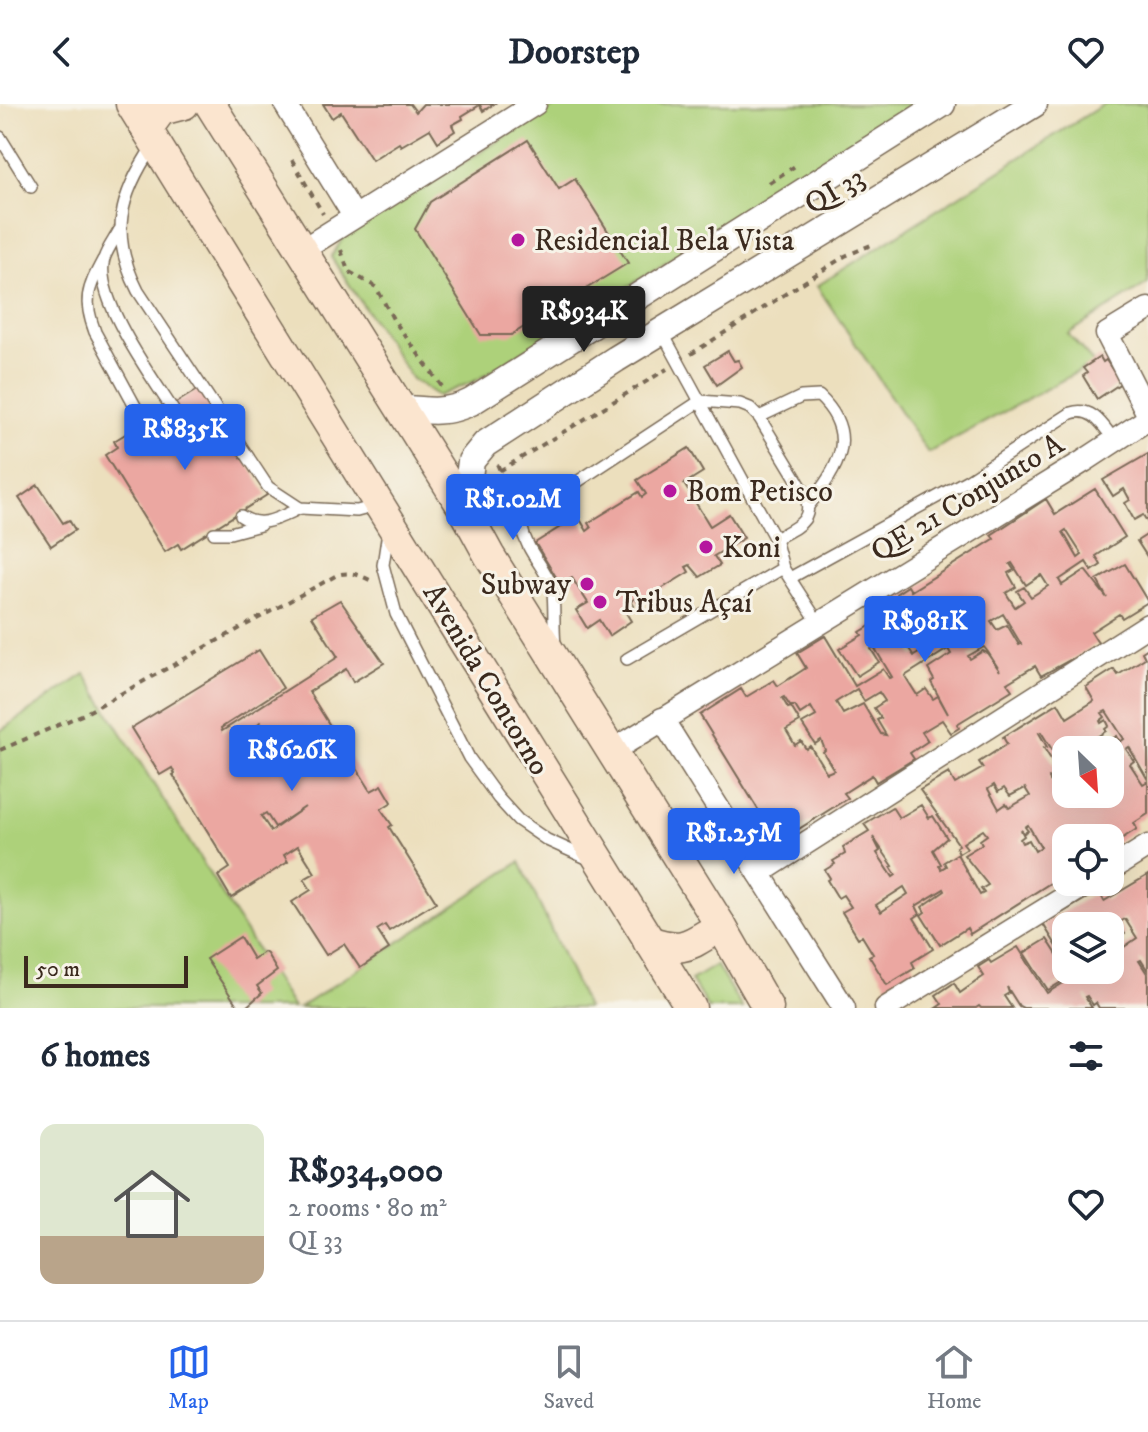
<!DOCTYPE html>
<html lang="en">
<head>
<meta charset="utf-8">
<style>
	:root { --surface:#fff; --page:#f2f2f3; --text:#1f2937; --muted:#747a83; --line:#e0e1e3; --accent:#2563eb }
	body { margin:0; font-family:"IM FELL DW Pica",serif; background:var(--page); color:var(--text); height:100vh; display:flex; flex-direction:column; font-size:30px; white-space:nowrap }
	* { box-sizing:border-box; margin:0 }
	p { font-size:26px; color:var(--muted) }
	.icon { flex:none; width:44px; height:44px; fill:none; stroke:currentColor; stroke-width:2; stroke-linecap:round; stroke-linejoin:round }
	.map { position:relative; height:904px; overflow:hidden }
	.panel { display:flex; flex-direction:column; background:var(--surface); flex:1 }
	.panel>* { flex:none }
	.needle { width:52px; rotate:155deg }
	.tools { position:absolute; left:1052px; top:632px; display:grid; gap:16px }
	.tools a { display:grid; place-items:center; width:72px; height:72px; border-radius:16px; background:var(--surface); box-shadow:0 8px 32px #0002; font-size:40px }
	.scale { position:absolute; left:24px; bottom:20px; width:164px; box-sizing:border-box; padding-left:8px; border:4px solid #3b2a1e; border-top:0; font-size:22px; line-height:28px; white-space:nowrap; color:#3b2a1e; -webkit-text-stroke:6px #f7f3e8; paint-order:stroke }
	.price { position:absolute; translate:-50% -68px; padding:0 18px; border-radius:8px; background:var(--accent); color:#fff; font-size:26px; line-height:52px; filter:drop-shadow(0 2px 4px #0008) }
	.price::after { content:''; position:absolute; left:50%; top:48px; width:24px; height:18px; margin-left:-12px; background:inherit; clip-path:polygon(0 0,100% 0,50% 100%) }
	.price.selected { background:#222; color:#fff }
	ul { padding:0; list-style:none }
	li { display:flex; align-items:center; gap:24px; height:200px; padding:0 40px }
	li+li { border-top:2px solid var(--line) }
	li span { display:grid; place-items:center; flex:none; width:224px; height:160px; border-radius:16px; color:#555 }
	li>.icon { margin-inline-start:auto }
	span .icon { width:96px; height:96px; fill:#fffc; stroke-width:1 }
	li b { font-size:34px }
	h2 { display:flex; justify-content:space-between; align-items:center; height:96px; padding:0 40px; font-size:34px }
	header { display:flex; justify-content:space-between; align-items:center; height:104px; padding:0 40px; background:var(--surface); font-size:36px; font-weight:800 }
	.dock { display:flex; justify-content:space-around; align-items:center; height:112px; border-top:2px solid var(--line); background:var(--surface); font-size:22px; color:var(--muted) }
	.dock a { display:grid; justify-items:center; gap:4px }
	.dock .selected { color:var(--accent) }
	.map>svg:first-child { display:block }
	.green { fill:#add17a; stroke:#747e4c; stroke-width:2 }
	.building { fill:#eba7a1; fill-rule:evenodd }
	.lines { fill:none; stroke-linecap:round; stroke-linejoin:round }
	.service-casing { stroke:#796956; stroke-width:14 }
	.minor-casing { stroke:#796956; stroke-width:25 }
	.tertiary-casing { stroke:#796956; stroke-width:29 }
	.secondary-casing { stroke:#796956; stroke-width:33 }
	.path { stroke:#796956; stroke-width:4; stroke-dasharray:6 6; stroke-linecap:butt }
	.service { stroke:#fff; stroke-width:11 }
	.minor { stroke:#fff; stroke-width:22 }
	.tertiary { stroke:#fff; stroke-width:26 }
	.secondary { stroke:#fbe5cf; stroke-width:30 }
	.poi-dot { fill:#b5179e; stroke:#f7f3e8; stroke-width:3 }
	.labels { text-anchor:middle; stroke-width:6; stroke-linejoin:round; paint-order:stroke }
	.street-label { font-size:30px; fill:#3b2a1e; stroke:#f7f3e8 }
	.poi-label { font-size:30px; fill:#3b2a1e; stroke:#f7f3e8; text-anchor:start }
</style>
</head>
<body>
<header><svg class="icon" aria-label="back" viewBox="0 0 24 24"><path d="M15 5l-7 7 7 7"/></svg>Doorstep<svg class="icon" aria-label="heart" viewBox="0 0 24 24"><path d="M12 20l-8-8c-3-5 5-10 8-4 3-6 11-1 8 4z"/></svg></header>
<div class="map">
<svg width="1148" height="904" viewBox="0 0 1148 904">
	<rect width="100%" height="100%" fill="#f7f3e8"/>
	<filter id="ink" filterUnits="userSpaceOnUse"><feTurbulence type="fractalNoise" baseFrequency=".0125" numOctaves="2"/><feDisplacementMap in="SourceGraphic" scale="16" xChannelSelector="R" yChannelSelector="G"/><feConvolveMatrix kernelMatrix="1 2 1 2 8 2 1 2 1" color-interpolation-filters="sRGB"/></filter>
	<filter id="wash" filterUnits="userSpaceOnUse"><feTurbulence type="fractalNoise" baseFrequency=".006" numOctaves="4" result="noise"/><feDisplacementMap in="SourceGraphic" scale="32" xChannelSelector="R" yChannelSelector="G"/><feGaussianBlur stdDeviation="1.8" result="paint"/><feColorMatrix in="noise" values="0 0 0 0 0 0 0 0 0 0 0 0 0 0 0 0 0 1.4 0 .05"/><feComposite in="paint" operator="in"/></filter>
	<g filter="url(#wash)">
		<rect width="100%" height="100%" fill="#ecdfbd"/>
		<g class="green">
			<polygon points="559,0 923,0 477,276 438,292 412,275 331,153 345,131"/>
			<polygon points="1104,0 1148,0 1148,179 1068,230 1094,259 928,349 817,182"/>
			<polygon points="85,570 293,904 0,904 0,627"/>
			<polygon points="520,758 587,904 299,904"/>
			<polygon points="716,861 742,904 708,904 691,876"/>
		</g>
		<g id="blocks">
			<g class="building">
				<polygon points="323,0 410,0 416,8 423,0 494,0 483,7 480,1 462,12 463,15 452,21 455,27 438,38 430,25 401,42 399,39 372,56 341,8 332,14"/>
				<polygon points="528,36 559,85 575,75 628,159 511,231 481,231 415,125 430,98"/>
				<polygon points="728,247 734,257 738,256 742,263 717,281 705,261"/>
				<polygon points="1100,253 1103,258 1106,256 1121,279 1097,295 1083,272 1087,269 1083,264"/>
				<polygon points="200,284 267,391 181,445 178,440 165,448 105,351 117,343 114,337"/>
				<polygon points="689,344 703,368 684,380 694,396 710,422 729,410 744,434 714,452 720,461 700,473 690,461 686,463 689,468 638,499 636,494 631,497 634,502 625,507 631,517 609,532 599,516 587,524 576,506 588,499 572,474 561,481 535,439 578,412 587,427 591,424 588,419 639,388 642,393 646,390 637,376"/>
				<polygon points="1148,350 1148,419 1143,411 1134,416 1125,399 1130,396 1124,385 1113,392 1103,376"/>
				<polygon points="38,381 63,419 69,416 75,426 51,442 19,394"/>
				<path d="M1095 385 1125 433 1096 452 1101 461 1092 467 1086 458 1059 476 1062 481 1085 466 1107 494 1097 476 1125 460 1148 498 1122 514 1119 510 1091 528 1098 539 1070 556 1041 572 1035 562 1007 579 1012 586 957 620 959 624 951 629 942 616 922 628 928 637 910 649 914 655 876 678 872 671 844 689 848 694 778 738 700 611 741 585 746 593 774 576 778 582 806 564 797 549 825 532 855 582 883 565 889 574 892 573 874 543 871 545 879 558 857 572 839 545 862 531 860 528 888 511 890 513 906 504 897 489 908 482 911 487 994 435 991 431 1046 395 1055 410ZM1066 426 1082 451 1078 454 1063 428ZM1012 459 1026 481 1041 471 1048 482 1031 493 1024 483 1017 487 1024 497 1015 503 1006 489 1016 483 1008 469 1014 466 1010 460ZM963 497 959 502 966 513 959 517 951 504ZM1003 510 1021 540 1019 541 1007 521 997 526 991 517ZM905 531 913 542 918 539 922 547 914 552 907 542 904 544 902 533ZM984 543 988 548 1000 567 987 549 983 547 970 555 968 552ZM948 545 951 550 928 565 934 576 931 578 948 610 938 592 933 595 926 585 917 591 905 572ZM857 585 864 597 879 588 885 597 874 604 881 614 877 616 886 631 881 630 863 600 843 610 836 598ZM784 593 790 602H795L800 610 811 603 816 612 802 620 815 640 821 636 825 646 823 648 834 666 827 669 810 642 806 645 801 637 795 641 786 626 800 618 791 603 788 604 782 594Z"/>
				<polygon points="1148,430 1148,454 1137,437"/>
				<path d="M340 496 384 559 353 578 346 565 309 588 371 687 382 681 392 698 381 705 392 721 389 723 436 798 389 827 385 821 377 826 389 845 360 864 344 840 326 851 292 798 311 786 304 775 315 769 298 742 284 751 288 758 231 794 218 772 230 764 173 671 175 670 172 664 160 671 131 624 259 546 283 584 221 624 222 627 338 553 312 512ZM260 618 280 650 256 666 237 661 234 655 243 649 241 645 264 631 258 620ZM305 703 271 727 261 712 266 709 275 723Z"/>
				<path d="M1148 544V676L1129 643 1126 645 1134 657 1130 660 1143 680 1148 677V710L1134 719 1137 725 1110 742V734H1066V769L970 830 967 824 940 841 921 811 925 808 922 803 945 787 944 785 916 802 920 810 914 814 933 845 912 858 915 864 887 881 869 852 873 850 862 832 858 834 842 808 851 803 843 791 838 794 827 776 830 774 825 766 835 760 833 757 845 750 843 743 869 727 864 720 892 703 899 714 921 701 929 714 933 712 947 734 933 746 941 760 939 761 941 765 946 762 944 758 957 750 980 791 984 789 981 785 988 781 964 751 982 740 980 736 987 731 983 726 963 739 967 744 959 749 956 743 959 741 920 686 949 669 955 680 983 664 979 658 1007 640 1003 633 1058 599 1067 614 1094 597 1086 583 1114 565 1118 571 1145 554 1142 548ZM1106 607 1124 635 1120 638 1117 632 1094 646 1089 638 1106 627 1105 625 1109 622 1106 616 1101 619 1100 617 1105 613 1102 609ZM1041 628 1066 668V646H1110V690H1066V687L1059 692 1057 687 1066 682V673L1063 669 1050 677 1049 674 1059 668 1044 644 1047 643 1039 629ZM994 681 998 688 1004 684 1010 692 1025 684 1030 692 1009 704 1006 700 999 705 988 685ZM1028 721 1041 743 1035 747 1029 736 1022 739 1020 735 1024 732 1021 726 1024 729 1028 727 1025 723ZM873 733 893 762 891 763 896 771 893 773 877 749 880 747ZM904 783 908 790 881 808 876 801Z"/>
				<path d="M1148 771V867L1141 856 1139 857 1148 871V904H1099L1096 899 1093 901 1087 892 1085 893 1092 904H1023L1019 902 1007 883 1009 889 1004 892 1012 904H981L979 902 976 904H936L942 900 936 891 954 879 960 889 984 872 978 863 989 856 991 859 1018 843 1047 889 1075 872 1077 875 1082 872 1078 866H1110V822H1066V846L1061 849 1043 820 1099 787 1104 797ZM1125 815 1137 834 1121 845 1115 836 1125 830 1118 819Z"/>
				<polygon points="240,833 253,855 264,848 267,850 277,867 257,882 262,889 245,904 239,904 206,855"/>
				<polygon points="1047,835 1071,872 1048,886 1024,849"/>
			</g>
		</g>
	</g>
	<g filter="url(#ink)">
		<use href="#blocks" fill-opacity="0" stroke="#796956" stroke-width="2"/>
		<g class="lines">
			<g class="service-casing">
				<g id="service">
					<polyline points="0,33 31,83"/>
					<path d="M153 42C119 92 109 131 138 187L268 383 300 404 357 407 376 402"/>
					<path d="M119 127C115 135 107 145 104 155 93 193 152 273 173 306"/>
					<path d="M103 156C87 186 83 196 95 228L146 322"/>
					<polyline points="662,228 775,435 783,464 818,518"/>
					<path d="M759 313 801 293 819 292C860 331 838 364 809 401"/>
					<path d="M241 412C261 426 280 413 300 404"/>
					<polyline points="388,428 383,461 396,510 469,654 498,694 518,716 547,736 589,755"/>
					<polyline points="214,429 230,429 260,421"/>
					<path d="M790 474 968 376 1071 309C1093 302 1103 322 1115 337"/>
					<path d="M555 540C553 527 555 491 552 483 543 460 527 449 521 421L542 401 700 297 740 300 750 304 759 313 805 389C815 418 797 422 775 435"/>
					<polyline points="627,555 783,464"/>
				</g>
			</g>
			<g class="minor-casing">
				<g id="minor">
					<polyline points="285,0 354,112"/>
					<polyline points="302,146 535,0"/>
					<polyline points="1148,205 1107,230 1148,310"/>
					<polyline points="662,615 844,904"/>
					<polyline points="612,647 1084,357 1148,315"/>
					<polyline points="1110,766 1148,742"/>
					<polyline points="759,769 1148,521"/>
					<polyline points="886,904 1090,778"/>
				</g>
			</g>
			<g class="tertiary-casing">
				<g id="tertiary">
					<path d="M400 304C427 307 447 310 471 298L942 0"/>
					<polyline points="465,407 471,357 485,340 616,255 1034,0"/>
				</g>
			</g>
			<g class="secondary-casing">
				<g id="secondary">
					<polyline points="131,0 691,904"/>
					<polyline points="210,0 465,407 489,451 721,822 768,904"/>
					<polyline points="147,25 161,6 184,0"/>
					<path d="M648 837C686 849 688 841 721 822"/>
				</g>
			</g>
			<g class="path">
				<polyline points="292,56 323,110"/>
				<polyline points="769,79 798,60"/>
				<polyline points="341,146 348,167 376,183 393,215 443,284"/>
				<polyline points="691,250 845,152 871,141"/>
				<path d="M497 360C506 375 495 396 500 413"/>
				<polyline points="493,377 501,366 667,265"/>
				<path d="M0 646 84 610 337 471C351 467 359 471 372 477"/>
			</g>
			<use href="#service" class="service"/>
			<use href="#minor" class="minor"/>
			<use href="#tertiary" class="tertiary"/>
			<use href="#secondary" class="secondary"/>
		</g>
	</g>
	<g class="poi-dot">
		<circle cx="518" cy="136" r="8"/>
		<circle cx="670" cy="387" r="8"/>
		<circle cx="706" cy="443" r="8"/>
		<circle cx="587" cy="480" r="8"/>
		<circle cx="600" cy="498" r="8"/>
	</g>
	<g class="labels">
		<g class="street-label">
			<text transform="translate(834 86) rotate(-31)" y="10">QI 33</text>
			<text transform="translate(967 393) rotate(-31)" y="10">QE 21 Conjunto A</text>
			<text transform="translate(487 575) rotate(59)" y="10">Avenida Contorno</text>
		</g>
		<g class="poi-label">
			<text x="534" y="146">Residencial Bela Vista</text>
			<text x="686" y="397">Bom Petisco</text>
			<text x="722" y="453">Koni</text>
			<text x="571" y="490" text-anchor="end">Subway</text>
			<text x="616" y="508">Tribus Açaí</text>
		</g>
	</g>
</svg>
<div class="tools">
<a><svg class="needle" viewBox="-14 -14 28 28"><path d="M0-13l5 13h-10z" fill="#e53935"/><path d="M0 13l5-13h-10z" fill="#747a83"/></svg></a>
<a><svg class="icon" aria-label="locate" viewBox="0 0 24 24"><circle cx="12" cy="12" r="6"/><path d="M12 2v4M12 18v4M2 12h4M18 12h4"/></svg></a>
<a><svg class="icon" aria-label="layers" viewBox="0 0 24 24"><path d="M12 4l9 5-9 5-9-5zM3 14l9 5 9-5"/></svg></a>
</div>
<div class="scale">50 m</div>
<b class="price selected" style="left:584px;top:250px">R$934K</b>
<b class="price" style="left:185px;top:368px">R$835K</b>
<b class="price" style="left:513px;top:438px">R$1.02M</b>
<b class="price" style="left:925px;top:560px">R$981K</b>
<b class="price" style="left:292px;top:689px">R$626K</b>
<b class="price" style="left:734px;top:772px">R$1.25M</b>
</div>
<section class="panel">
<h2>6 homes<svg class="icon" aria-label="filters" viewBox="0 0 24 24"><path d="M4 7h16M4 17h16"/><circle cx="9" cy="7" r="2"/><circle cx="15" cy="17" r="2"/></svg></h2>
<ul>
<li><span style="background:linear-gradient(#dfe7d0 70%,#b9a48a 0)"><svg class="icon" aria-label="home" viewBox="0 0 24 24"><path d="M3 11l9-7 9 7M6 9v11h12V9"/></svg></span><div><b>R$934,000</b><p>2 rooms · 80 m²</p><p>QI 33</p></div><svg class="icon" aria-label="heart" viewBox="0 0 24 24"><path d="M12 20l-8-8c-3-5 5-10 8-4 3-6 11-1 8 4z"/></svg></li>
</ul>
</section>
<nav class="dock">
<a class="selected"><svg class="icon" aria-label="map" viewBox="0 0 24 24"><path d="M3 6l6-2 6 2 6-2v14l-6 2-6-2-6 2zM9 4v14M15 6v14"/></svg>Map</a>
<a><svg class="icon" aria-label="saved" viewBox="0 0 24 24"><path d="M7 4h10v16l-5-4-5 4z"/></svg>Saved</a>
<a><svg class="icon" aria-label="home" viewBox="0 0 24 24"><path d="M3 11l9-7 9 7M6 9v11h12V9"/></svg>Home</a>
</nav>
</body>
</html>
